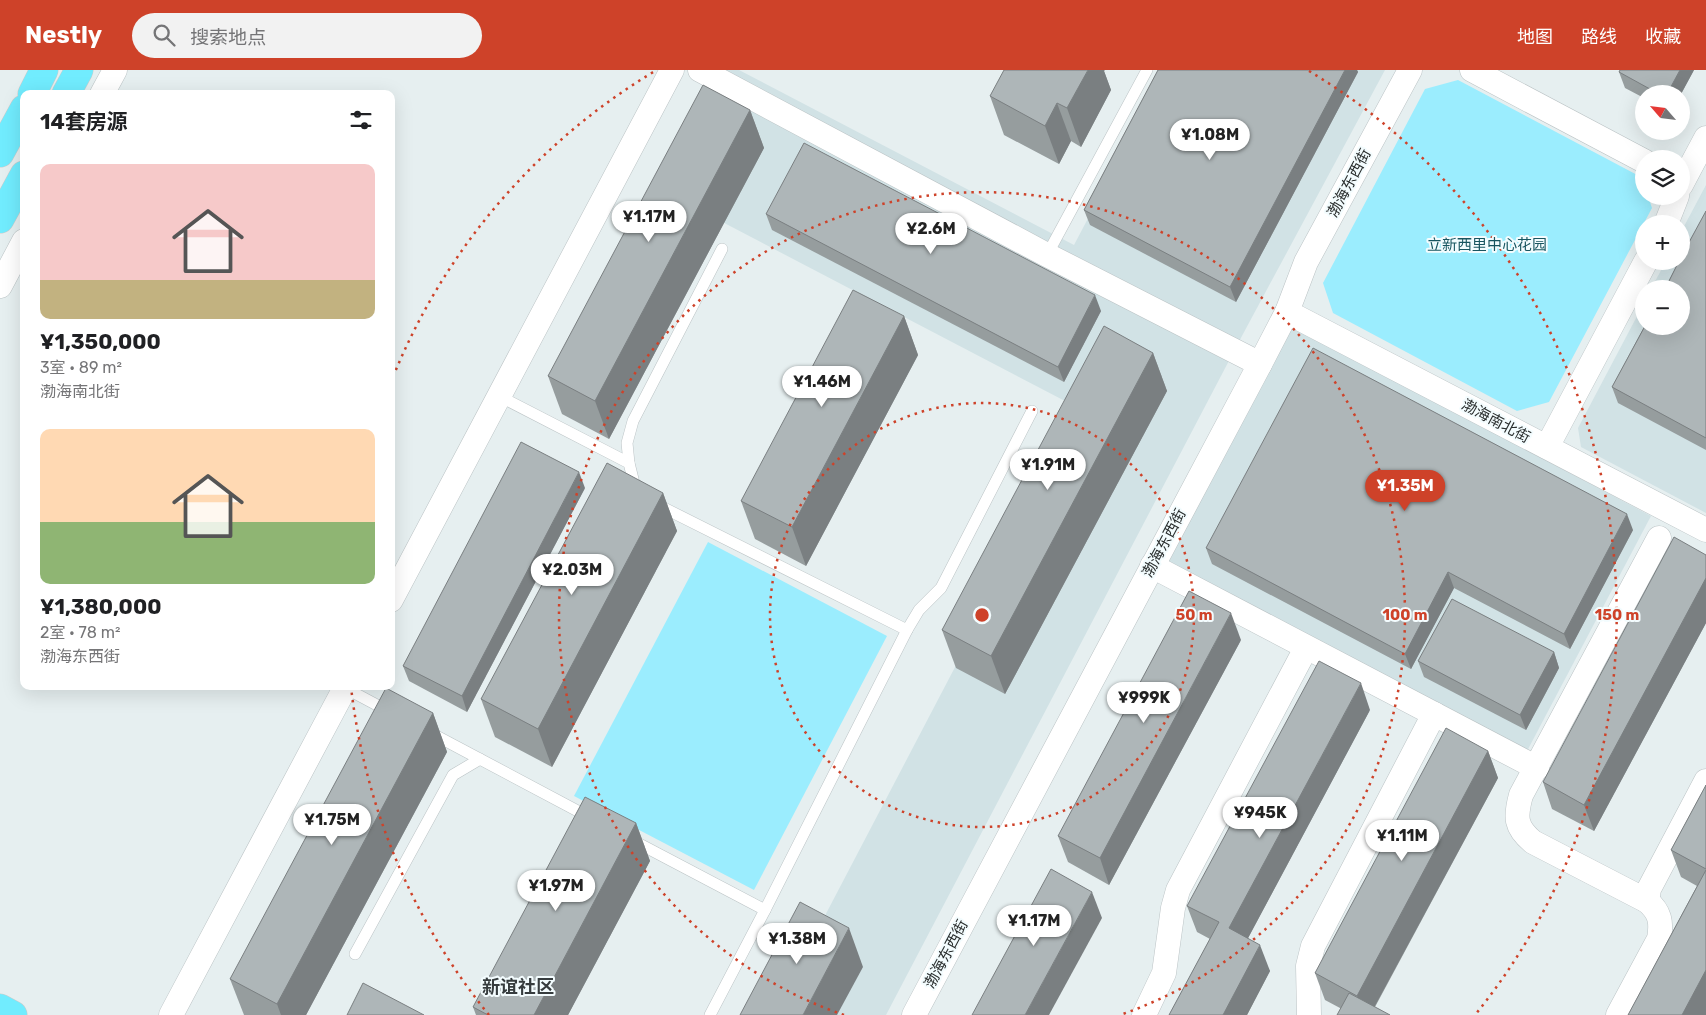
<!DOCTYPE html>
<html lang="zh">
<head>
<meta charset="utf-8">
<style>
	:root { --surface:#fff; --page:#f2f2f2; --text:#202124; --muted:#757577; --accent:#ce4229 }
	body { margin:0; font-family:Rubik,"Noto Sans SC",sans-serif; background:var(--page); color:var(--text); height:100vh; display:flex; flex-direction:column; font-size:19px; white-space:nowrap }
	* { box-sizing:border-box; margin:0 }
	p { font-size:16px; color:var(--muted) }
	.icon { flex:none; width:28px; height:28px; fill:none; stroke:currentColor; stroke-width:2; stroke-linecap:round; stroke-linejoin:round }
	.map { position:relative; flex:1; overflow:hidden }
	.panel { position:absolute; left:20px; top:20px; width:375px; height:600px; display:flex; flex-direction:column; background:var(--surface); border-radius:10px; box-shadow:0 5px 20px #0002 }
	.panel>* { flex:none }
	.needle { width:32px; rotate:298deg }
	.buttons { position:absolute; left:1635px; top:15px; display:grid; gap:10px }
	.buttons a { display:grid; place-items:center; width:55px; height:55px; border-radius:50%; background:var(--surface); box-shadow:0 5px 20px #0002; font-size:25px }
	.price { position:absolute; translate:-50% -42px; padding:0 11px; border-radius:18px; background:#fff; color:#222; font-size:16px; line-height:32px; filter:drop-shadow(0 1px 2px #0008) }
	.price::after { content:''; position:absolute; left:50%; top:30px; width:15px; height:11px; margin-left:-8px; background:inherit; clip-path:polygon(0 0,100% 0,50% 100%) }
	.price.selected { background:var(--accent); color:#fff }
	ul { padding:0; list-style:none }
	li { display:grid; align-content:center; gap:10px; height:265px; padding:0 20px }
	li span { display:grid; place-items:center; height:155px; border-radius:10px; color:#555 }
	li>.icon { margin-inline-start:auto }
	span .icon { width:90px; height:90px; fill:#fffc; stroke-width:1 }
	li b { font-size:21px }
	h2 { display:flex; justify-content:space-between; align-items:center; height:60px; padding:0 20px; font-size:21px }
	header { display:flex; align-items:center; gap:30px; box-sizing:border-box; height:70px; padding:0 25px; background:var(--accent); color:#fff }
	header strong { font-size:24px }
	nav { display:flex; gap:28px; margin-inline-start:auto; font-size:18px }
	.search { width:350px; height:45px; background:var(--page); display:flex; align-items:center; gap:12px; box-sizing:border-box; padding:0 18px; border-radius:28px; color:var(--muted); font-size:19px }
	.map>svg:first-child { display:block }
	.built { fill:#d1e2e5 }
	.green { fill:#9bedfe }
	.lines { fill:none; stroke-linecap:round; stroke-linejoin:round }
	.service-casing { stroke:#bbc3c5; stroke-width:12 }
	.minor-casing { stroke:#bbc3c5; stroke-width:25 }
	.primary-casing { stroke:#cbcccc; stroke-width:29 }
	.service { stroke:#fff; stroke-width:11 }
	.minor { stroke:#fff; stroke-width:24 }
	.primary { stroke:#71ecfe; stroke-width:28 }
	.wall { fill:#969d9e }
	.shaded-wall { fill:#7a7f81 }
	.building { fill:#aeb6b8; stroke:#7a7f81 }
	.ring { fill:none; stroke:#ce4229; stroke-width:2.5; stroke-dasharray:2.5 5 }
	.labels { text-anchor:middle; stroke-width:4; stroke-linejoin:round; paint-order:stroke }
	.street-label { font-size:15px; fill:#282c2c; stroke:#f3fcfe }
	.park-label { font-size:15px; fill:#185560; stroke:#f3fcfe }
	.quarter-label { font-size:18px; font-weight:bold; fill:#363c3e; stroke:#f3fcfe }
	.centre { fill:#ce4229; stroke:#f3fcfe; stroke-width:2.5 }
	.ring-label { font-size:15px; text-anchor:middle; font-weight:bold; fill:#ce4229; stroke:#f3fcfe; stroke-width:4; stroke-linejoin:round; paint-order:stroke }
</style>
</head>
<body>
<header>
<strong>Nestly</strong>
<div class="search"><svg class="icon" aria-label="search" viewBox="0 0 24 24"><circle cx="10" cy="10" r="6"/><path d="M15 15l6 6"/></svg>搜索地点</div>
<nav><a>地图</a><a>路线</a><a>收藏</a></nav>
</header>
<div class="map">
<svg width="1706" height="945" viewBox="0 0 1706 945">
	<rect width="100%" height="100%" fill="#e6eff0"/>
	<g class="built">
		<polygon points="724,0 739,0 1074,175 1166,0 1385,0 1243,264 886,945 773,945 1088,343 661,120"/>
		<polygon points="1706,115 1706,443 1581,377 1578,358 1644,233 1644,256 1681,256 1681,219 1651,219 1666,191 1681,191 1681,162"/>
		<polygon points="1292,256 1651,446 1526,683 1167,493"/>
	</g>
	<g class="green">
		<polygon points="1458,10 1641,107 1644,114 1644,126 1648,126 1652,138 1549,332 1517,341 1333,243 1323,213 1425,19"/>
		<polygon points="708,472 887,566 754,820 574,726"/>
	</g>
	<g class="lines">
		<g class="service-casing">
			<g id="service">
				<polyline points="1047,185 1147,0"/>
				<polyline points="499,326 629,393 634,413 641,419"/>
				<polyline points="629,393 627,373 633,351 722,179"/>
				<polyline points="656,434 907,560 765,840 710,945"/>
				<polyline points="907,560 919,540 941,518 1032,341"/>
				<polyline points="345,618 390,642"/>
				<polyline points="429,662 589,747"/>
				<polyline points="632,770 765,840"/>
				<polyline points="355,884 453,705 480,689"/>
			</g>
		</g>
		<g class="minor-casing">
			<g id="minor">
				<polyline points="700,0 1047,185 1260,294"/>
				<polyline points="1472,0 1644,91"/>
				<polyline points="102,24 115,0"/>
				<polyline points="1681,115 1706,68"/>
				<polyline points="1666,154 1677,126"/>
				<polyline points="0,216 24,171"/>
				<polyline points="1287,242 1706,460"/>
				<polyline points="1547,377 1646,191"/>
				<polyline points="1152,496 1537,698"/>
				<polyline points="391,530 672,0"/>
				<polyline points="1647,831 1649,819 1706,711"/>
				<polyline points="171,945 346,616"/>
				<polyline points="914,945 1260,294 1287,242 1306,192 1410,0"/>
				<polyline points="1144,945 1164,903 1173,838 1178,820 1306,578"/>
				<polyline points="1309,945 1308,896 1313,876 1434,644"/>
				<path d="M1618 945 1659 869C1662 852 1660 842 1647 831L1533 772C1515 757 1515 747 1521 725L1659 468"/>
			</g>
		</g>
		<g class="primary-casing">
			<g id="primary">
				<polyline points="32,24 44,0"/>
				<polyline points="66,24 79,0"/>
				<polyline points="0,83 24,39"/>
				<polyline points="0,149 24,105"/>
				<polyline points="0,938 13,945"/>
			</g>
		</g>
		<use href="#service" class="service"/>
		<use href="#minor" class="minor"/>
		<use href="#primary" class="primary"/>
	</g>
	<g class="wall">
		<polygon points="1158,0 1357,0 1358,2 1236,232 1090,155 1084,140"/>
		<polygon points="1694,0 1681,24 1644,24 1644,28 1625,18 1619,2"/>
		<polygon points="1104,1 1111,20 1081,77 1071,71 1059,94 1004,65 990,26"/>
		<polygon points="750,40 764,78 609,369 562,344 548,306"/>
		<polygon points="1706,141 1706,380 1618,333 1612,317"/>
		<polygon points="766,144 1101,241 1064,312 772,160"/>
		<polygon points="904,246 918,285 806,496 755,469 741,431"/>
		<polygon points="1153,283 1167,321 1005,624 956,598 942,560"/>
		<polygon points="585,418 467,642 409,611 403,596"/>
		<polygon points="663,423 677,461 552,697 495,667 481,629"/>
		<polygon points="1633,460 1570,579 1454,518 1411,599 1212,494 1206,478"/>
		<polygon points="1706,485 1706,553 1594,761 1552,739 1543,712"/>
		<polygon points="1241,570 1109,815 1068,792 1058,766"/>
		<polygon points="1554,582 1559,598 1526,660 1424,607 1418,591"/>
		<polygon points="1370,640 1248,868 1270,901 1247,945 1169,945 1210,869 1197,862 1187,836"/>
		<polygon points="433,643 447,682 306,945 244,945 230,909"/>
		<polygon points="1488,681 1498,708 1375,937 1340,938 1325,930 1315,903"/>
		<polygon points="1706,715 1706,945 1628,945 1697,816 1681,807 1671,780"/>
		<polygon points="636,753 650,791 568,945 476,945 473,937"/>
	</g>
	<g class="shaded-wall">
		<polygon points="1088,0 1105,0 1104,1 1111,20 1081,77 1067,38"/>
		<polygon points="1345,0 1357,0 1358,2 1236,232 1230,217"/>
		<polygon points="1680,0 1694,0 1681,24 1667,24"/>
		<polygon points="1057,33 1071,71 1059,94 1045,56"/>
		<polygon points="750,40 764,78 609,369 595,331"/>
		<polygon points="1095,225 1101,241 1064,312 1058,297"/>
		<polygon points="904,246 918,285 806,496 792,457"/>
		<polygon points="1153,283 1167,321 1005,624 991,586"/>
		<polygon points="579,402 585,418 467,642 462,626"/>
		<polygon points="663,423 677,461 552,697 538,659"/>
		<polygon points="1627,444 1633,460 1570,579 1564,564"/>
		<polygon points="1448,502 1454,518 1411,599 1405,584"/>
		<polygon points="1706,508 1706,553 1594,761 1584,735"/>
		<polygon points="1231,543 1241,570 1109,815 1100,788"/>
		<polygon points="1554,582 1559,598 1526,660 1520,645"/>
		<polygon points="1361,613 1370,640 1239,885 1229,858"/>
		<polygon points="433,643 447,682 306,945 281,945 277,934"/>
		<polygon points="1488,681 1498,708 1370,945 1364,945 1357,926"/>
		<polygon points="636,753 650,791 568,945 534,945"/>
		<polygon points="1092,822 1102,848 1049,945 1025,945"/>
		<polygon points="849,858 863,897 837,945 803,945"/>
		<polygon points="1260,875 1270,901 1247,945 1223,945"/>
		<polygon points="1706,900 1706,945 1682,945"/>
	</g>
	<g class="building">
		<polygon points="1004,0 1088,0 1067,38 1057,33 1045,56 990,26"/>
		<polygon points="1158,0 1345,0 1230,217 1084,140"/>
		<polygon points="1620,0 1680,0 1667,24 1659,24 1619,2"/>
		<polygon points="703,15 750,40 595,331 548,306"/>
		<polygon points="804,73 1095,225 1058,297 766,144"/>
		<polygon points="1706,141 1706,368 1612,317 1645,256 1681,256 1681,219 1665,219 1679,191 1681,191 1681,187"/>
		<polygon points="853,220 904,246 792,457 741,431"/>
		<polygon points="1104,256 1153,283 991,586 942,560"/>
		<polygon points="1313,278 1627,444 1564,564 1448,502 1405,584 1206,478"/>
		<polygon points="521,372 579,402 462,626 403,596"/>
		<polygon points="607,393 663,423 538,659 481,629"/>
		<polygon points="1674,467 1706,485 1706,508 1584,735 1543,712"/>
		<polygon points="1189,521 1231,543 1100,788 1058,766"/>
		<polygon points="1452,529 1554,582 1520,645 1418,591"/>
		<polygon points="1319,591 1361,613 1229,858 1260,875 1223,945 1169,945 1219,852 1187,836"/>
		<polygon points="386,618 433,643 277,934 230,909"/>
		<polygon points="1446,658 1488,681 1357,926 1315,903"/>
		<polygon points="1706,715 1706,799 1671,780"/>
		<polygon points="585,727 636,753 534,945 488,945 473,937"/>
		<polygon points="1051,799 1092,822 1025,945 972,945"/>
		<polygon points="1706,800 1706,900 1682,945 1628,945"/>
		<polygon points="800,832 849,858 803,945 740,945"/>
		<polygon points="363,913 424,945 347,945"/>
		<polygon points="1349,923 1390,945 1337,945"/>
	</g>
	<g class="ring">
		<circle cx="982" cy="545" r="212"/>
		<path d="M844 945A423 423 0 1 1 1120 945"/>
		<path d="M489 945A635 635 0 0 1 351 617M393 307A635 635 0 0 1 655 1M1309 1A635 635 0 0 1 1475 945"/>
	</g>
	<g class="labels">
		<g class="street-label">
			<text transform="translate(1349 113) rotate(-62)" y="5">渤海东西街</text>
			<text transform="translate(1496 351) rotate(28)" y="5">渤海南北街</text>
			<text transform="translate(1164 473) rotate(-62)" y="5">渤海东西街</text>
			<text transform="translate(946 884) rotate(-62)" y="5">渤海东西街</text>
		</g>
		<g class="park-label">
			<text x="1487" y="180">立新西里中心花园</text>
		</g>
		<g class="quarter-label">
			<text x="518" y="923">新谊社区</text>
		</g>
	</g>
	<circle cx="982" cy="545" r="8" class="centre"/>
	<g class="ring-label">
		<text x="1194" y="550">50 m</text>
		<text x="1405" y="550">100 m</text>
		<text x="1617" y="550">150 m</text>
	</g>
</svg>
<div class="buttons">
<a><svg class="needle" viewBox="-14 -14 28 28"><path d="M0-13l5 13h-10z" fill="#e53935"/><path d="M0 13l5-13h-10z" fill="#757577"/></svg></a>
<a><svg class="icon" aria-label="layers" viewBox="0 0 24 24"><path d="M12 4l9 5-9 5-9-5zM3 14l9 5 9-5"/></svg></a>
<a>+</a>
<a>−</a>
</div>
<b class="price" style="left:1210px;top:91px">¥1.08M</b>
<b class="price" style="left:649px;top:173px">¥1.17M</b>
<b class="price" style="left:931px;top:185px">¥2.6M</b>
<b class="price" style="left:822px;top:338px">¥1.46M</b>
<b class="price" style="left:1048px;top:421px">¥1.91M</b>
<b class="price selected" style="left:1405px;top:442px">¥1.35M</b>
<b class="price" style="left:572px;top:526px">¥2.03M</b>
<b class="price" style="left:1144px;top:654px">¥999K</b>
<b class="price" style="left:1260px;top:769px">¥945K</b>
<b class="price" style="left:332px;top:776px">¥1.75M</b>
<b class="price" style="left:1402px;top:792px">¥1.11M</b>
<b class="price" style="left:556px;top:842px">¥1.97M</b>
<b class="price" style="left:1034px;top:877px">¥1.17M</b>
<b class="price" style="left:797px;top:895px">¥1.38M</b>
<section class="panel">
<h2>14套房源<svg class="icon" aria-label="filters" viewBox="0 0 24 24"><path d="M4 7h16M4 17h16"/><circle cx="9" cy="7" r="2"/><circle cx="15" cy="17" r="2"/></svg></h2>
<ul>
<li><span style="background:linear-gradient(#f6c9c9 75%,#c2b280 0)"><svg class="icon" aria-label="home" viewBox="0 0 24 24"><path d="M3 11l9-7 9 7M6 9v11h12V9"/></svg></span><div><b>¥1,350,000</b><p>3室 · 89 m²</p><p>渤海南北街</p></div></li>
<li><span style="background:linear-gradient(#ffd9b3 60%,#8fb573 0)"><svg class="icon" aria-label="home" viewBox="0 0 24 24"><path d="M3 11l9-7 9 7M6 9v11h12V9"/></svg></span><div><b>¥1,380,000</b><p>2室 · 78 m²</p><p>渤海东西街</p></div></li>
</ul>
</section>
</div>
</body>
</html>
